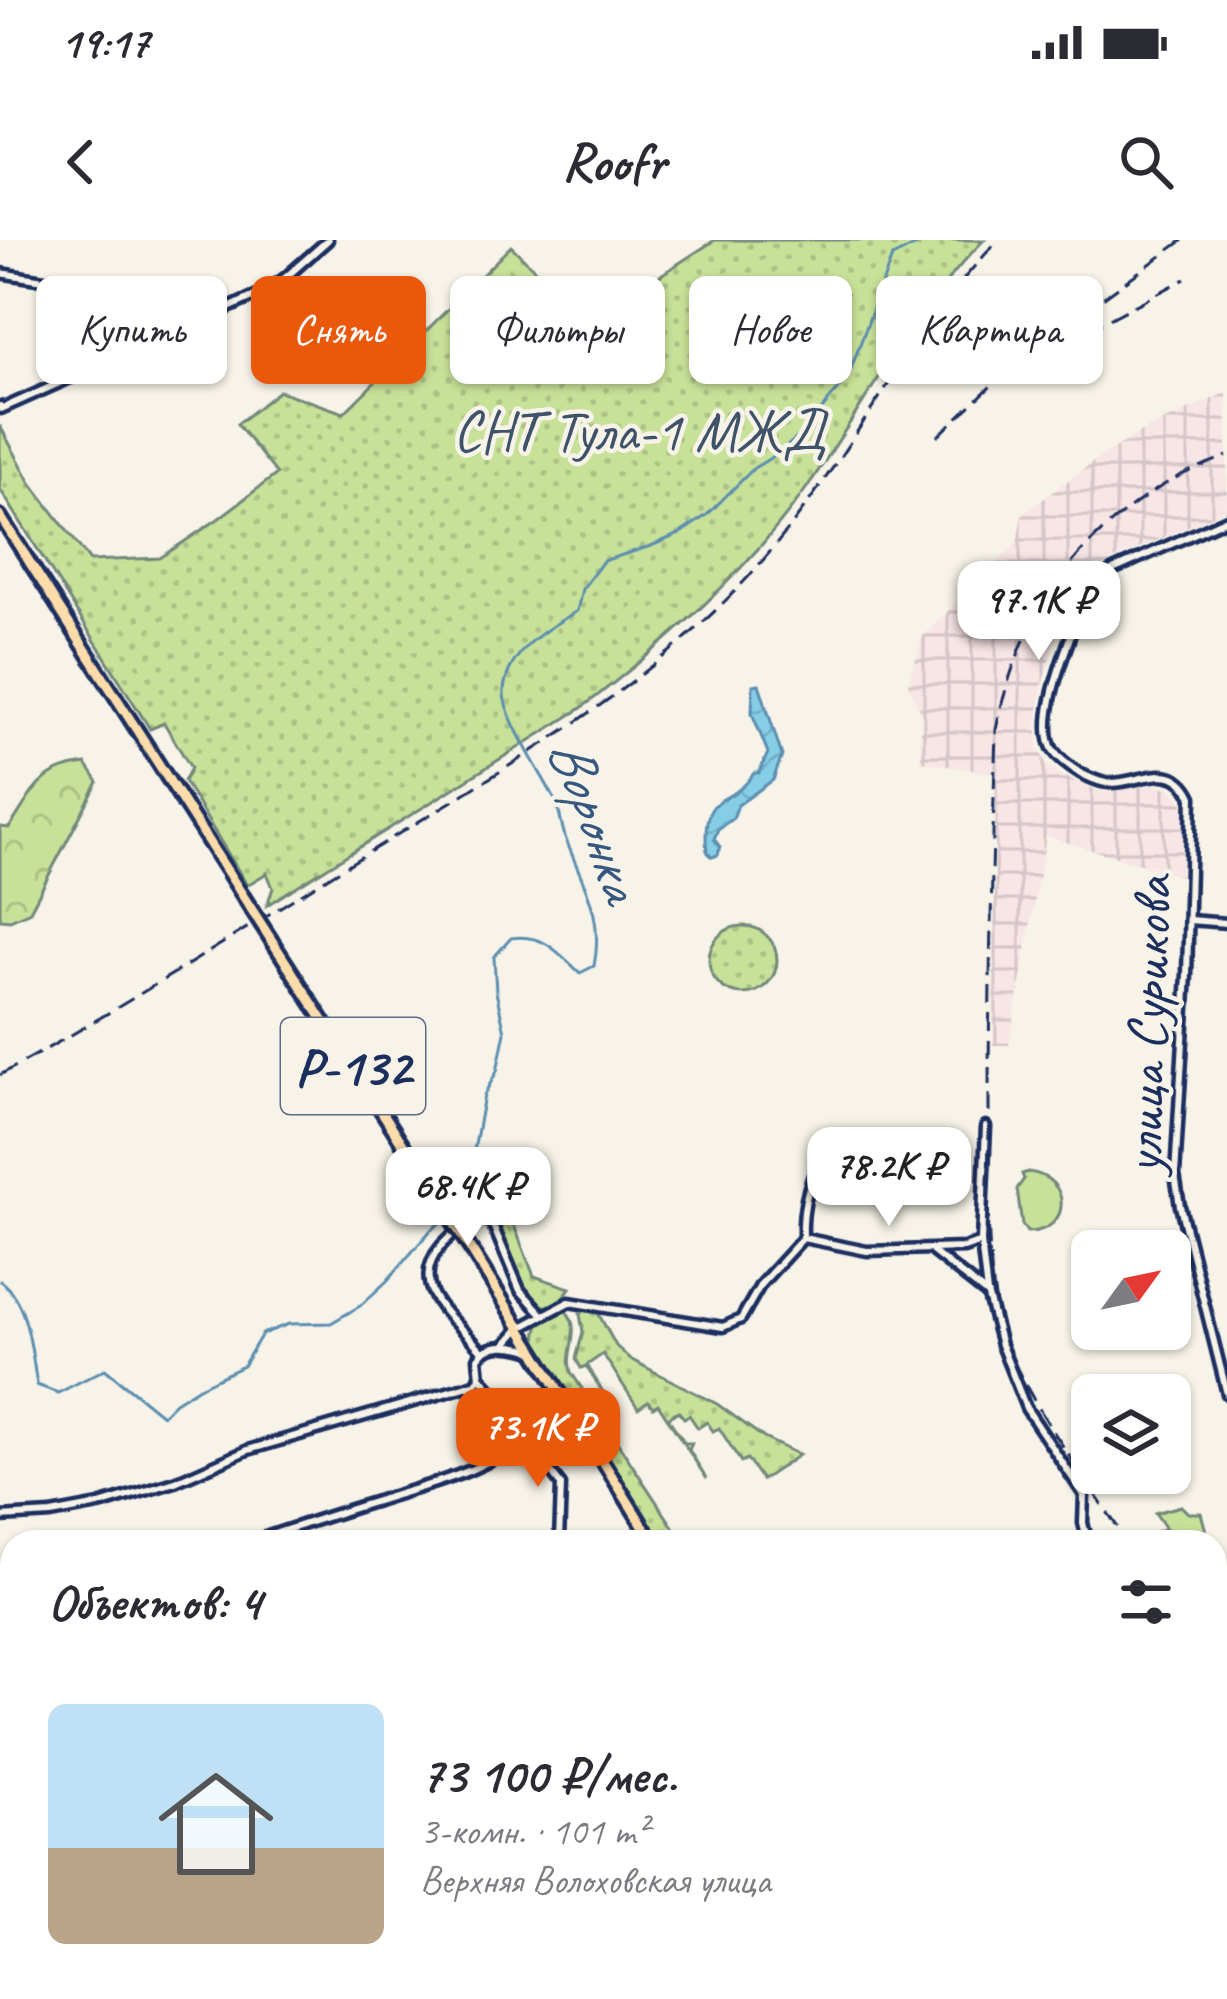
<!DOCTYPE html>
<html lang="ru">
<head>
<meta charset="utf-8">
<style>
	:root { --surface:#fff; --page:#f2f2f3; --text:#2b2b33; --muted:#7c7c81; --accent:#ea580c }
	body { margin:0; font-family:Caveat,sans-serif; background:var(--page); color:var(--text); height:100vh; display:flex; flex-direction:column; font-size:45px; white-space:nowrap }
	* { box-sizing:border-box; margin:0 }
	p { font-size:39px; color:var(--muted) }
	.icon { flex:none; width:66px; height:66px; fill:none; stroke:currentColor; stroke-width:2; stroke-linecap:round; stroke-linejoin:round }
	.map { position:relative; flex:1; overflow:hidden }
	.drawer { position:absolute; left:0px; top:1290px; width:1227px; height:471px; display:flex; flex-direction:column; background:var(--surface); border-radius:36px 36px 0 0; box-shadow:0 3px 9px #0004 }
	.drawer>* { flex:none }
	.hud { position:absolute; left:36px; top:36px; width:1155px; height:108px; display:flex; gap:24px }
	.needle { width:78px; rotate:57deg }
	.controls { position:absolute; left:1071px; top:990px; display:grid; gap:24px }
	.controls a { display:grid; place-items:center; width:120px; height:120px; border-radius:18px; background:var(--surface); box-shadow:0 3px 9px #0004; font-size:60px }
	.price { position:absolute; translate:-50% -102px; padding:0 27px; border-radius:24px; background:#fff; color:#222; font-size:39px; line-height:78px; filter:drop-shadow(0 3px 6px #0008) }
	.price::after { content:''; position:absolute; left:50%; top:72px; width:36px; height:27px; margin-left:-18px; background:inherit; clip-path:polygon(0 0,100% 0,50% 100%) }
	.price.active { background:var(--accent); color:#fff }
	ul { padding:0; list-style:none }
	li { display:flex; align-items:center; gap:36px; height:300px; padding:0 48px }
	li span { display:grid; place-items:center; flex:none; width:336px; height:240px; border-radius:18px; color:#555 }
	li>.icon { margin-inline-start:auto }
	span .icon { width:144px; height:144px; fill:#fffc; stroke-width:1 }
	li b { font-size:51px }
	h2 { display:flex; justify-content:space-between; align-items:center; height:144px; padding:0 48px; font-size:51px }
	.tag { padding:0 42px; border-radius:18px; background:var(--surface); box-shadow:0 3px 9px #0004; font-size:42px; line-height:108px }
	.tag.active { background:var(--accent); color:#fff }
	.status { display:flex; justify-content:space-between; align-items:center; height:84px; padding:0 60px; background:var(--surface); direction:ltr }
	.status svg { height:33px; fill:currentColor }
	header { display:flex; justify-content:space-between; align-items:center; height:156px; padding:0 48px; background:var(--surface); font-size:54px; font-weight:700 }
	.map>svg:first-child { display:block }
	.industrial { fill:url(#industrial-grid) }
	.grass { fill:url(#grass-dots); stroke:#72887b; stroke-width:3 }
	.forest { fill:url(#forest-crowns); stroke:#72887b; stroke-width:3 }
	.park { fill:#c8e198; stroke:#72887b; stroke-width:3 }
	.water { fill:url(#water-waves); stroke:#5b8eb0; stroke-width:3 }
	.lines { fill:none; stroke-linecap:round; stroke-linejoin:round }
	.stream { stroke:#5b8eb0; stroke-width:3 }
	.minor-casing { stroke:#1b2f5e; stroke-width:15 }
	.primary-casing { stroke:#1b2f5e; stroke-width:18 }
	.minor { stroke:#f7f3e8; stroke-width:6 }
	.primary { stroke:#fddcac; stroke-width:9 }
	.rail { stroke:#1b2f5e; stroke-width:3; stroke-dasharray:18 9; stroke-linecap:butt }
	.primary-bridge-casing { stroke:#1b2f5e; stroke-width:18; stroke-linecap:butt }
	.primary-bridge { stroke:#fddcac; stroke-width:9 }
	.labels { text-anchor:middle; stroke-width:9; stroke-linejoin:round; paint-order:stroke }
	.shield { fill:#f7f3e8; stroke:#5d6a87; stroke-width:3 }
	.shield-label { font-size:54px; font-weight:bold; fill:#1b2f5e }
	.park-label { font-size:57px; fill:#3e536a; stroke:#f7f3e8 }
	.street-label { font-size:57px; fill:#1b2f5e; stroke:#f7f3e8 }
	.water-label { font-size:60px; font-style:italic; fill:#365780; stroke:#f7f3e8 }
</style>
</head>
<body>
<div class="status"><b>19:17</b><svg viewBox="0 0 49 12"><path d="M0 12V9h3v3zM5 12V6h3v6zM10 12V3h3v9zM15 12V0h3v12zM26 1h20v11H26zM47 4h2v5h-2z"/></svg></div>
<header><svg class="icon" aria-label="back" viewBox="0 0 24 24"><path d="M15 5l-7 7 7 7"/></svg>Roofr<svg class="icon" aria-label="search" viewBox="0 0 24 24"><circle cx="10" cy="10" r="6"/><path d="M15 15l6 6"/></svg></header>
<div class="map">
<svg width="1227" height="1759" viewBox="0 0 1227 1759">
	<defs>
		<pattern id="industrial-grid" width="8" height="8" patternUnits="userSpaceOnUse" patternTransform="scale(3)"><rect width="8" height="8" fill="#f8e5e5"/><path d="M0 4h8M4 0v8" fill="none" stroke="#d4c5c7"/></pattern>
		<pattern id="grass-dots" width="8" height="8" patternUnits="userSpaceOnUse" patternTransform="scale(3)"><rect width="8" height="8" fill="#c8e198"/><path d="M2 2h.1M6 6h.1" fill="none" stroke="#abc185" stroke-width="1.8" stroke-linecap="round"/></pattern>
		<pattern id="forest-crowns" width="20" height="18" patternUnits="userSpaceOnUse" patternTransform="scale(3)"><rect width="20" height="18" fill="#c8e198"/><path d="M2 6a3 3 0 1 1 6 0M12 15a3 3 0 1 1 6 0" fill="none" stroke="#abc185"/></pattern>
		<pattern id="water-waves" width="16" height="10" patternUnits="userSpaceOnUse" patternTransform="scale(3)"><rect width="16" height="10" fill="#86cee6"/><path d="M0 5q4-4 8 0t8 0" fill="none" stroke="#73b1c8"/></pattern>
	</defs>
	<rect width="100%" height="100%" fill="#f7f3e8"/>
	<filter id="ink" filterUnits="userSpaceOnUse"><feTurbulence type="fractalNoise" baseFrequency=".00833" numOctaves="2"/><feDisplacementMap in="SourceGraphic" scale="24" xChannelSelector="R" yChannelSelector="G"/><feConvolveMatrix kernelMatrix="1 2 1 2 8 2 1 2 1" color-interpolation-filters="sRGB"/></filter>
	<g filter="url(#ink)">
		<polygon class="industrial" points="1227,152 1227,269 1115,319 1093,333 1077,354 1057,392 1042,446 1037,487 1038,507 1047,525 1063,536 1099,551 1111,552 1152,544 1170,548 1183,564 1187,582 1180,636 1046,596 1009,805 993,805 996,534 921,521 921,472 908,445 923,396 1017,303 1022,275 1100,217 1141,192"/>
		<g class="grass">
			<path d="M715 0H984C911 73 863 169 803 253 742 337 663 406 580 469L267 665 273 648 267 633 247 645 184 541 191 528 164 483 150 489 0 249V186L31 243 90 321 160 318 218 279 277 234 237 184 279 151 344 173 511 6 588 82Z"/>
			<circle cx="743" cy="720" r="34"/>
			<polygon points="516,955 521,957 513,983 534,1036 570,1048 562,1059 551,1067 536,1065 529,1056 497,983 497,974 502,964 510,971"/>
			<polygon points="585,1069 597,1071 616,1106 630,1119 717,1164 764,1198 799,1215 762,1240 747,1219 741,1222 719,1188 713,1191 707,1182 698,1188 689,1175 684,1178 678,1171 668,1178 685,1203 692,1203 689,1210 707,1239 658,1164 653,1167 648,1161 638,1168 603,1114 587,1125 609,1162 586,1126 581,1128 576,1119 583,1092 580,1074"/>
			<path d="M557 1071H566C583 1090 564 1111 571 1132L683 1302H662L537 1102C534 1085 544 1078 557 1071Z"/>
			<polygon points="12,1450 12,1586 0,1587 0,1452"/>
		</g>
		<path class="forest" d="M86 524 98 542 30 671 10 680 0 679V587L9 588C34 552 38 530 86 524Z"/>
		<g class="park">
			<path d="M1028 932C1073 937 1072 992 1027 992L1022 985 1017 949 1024 939 1022 934Z"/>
			<polygon points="1181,1266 1188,1273 1201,1273 1209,1302 1154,1302 1151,1294 1166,1288 1155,1273"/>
			<polygon points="254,1749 554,1749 556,1759 256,1759"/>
		</g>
		<path class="water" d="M759 444 782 516 773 540 738 565 733 578 718 589 714 599 720 607 718 615 712 617 707 613C700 545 730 571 754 533H759L768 513 752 473 753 445Z"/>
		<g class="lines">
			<g class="stream">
				<path d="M453 971 465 961 484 855 497 831 505 792 496 752 494 717 511 698C543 693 558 712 580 733L594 726C604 675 584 647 567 602 561 588 561 572 554 558 542 534 501 473 504 449 509 411 546 389 577 371L582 349 603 321 651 306 679 294 707 275 754 228 777 214 802 194 848 137 892 17 927 0"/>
				<path d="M0 1041C29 1062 31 1111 37 1145L58 1153 105 1129 162 1175 175 1162 199 1147 243 1126 262 1094 289 1084 331 1083 360 1066 387 1041 431 990 446 978"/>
			</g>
			<g class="minor-casing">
				<g id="minor">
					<polyline points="0,33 75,45 207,78 268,50 286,37 328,0"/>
					<polyline points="0,166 1,169 138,108 130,86 126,58"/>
					<path d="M1227 279 1113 330C1086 345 1078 372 1069 400 1060 426 1038 484 1053 510 1060 520 1072 528 1082 534 1091 538 1099 543 1109 543 1140 544 1173 517 1192 557L1187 734 1175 935 1180 966 1227 1154"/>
					<polyline points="1189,680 1227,683"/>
					<polyline points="986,886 981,1002 987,1053 1001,1105 1026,1168 1084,1255 1083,1283 1088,1302"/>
					<polyline points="803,998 867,1011 964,1008 981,1002"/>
					<path d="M803 998C801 959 813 934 828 899"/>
					<polyline points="933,1012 984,1052"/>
					<polyline points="506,1104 520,1088 569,1062 723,1087 741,1079 761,1044 803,998"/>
					<path d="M482 1111C455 1079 405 1049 441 1006 452 994 466 982 481 979L492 983 520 1050 543 1075"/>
					<polyline points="523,1196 561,1245 559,1302"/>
					<path d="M0 1277 51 1274 99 1265 175 1242 248 1210 475 1144 480 1138 478 1118C489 1101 515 1105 532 1111"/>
					<path d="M250 1302C292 1288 334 1274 377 1261 422 1246 490 1232 523 1196L514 1178 480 1136"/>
					<polyline points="0,1371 12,1370"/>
					<polyline points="1215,1537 1227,1560"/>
					<polyline points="1215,1719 1227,1679"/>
					<polyline points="0,1720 12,1719"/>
					<polyline points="129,1749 130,1759"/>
					<polyline points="826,1749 831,1759"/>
					<polyline points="1192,1749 1205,1754"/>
				</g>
			</g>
			<g class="primary-casing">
				<g id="primary">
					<polyline points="0,276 243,656"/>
					<polyline points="272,701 433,951"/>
					<polyline points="472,1011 653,1302"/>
					<polyline points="868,1749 872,1759"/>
				</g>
			</g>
			<use href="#minor" class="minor"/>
			<use href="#primary" class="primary"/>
			<g class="rail">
				<polyline points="1062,104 1185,39"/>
				<polyline points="938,196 1004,134 1053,94 1183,0"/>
				<path d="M0 835C128 765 250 685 374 609 498 532 627 461 730 356 812 273 867 171 934 77 953 49 976 25 998 0"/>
				<path d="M1078 1229C1053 1191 1015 1136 1003 1093 983 1024 989 946 989 874 989 746 992 618 996 490 1018 380 1071 301 1167 243 1185 232 1207 224 1227 216"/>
				<polyline points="1092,1250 1128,1302"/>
				<polyline points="1215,1432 1227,1450"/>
			</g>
			<g class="primary-bridge-casing">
				<g id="primary-bridge">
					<polyline points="243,656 272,701"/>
					<polyline points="433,951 472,1011"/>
				</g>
			</g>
			<use href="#primary-bridge" class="primary-bridge"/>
		</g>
	</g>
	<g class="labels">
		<rect class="shield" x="281" y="778" width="144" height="96" rx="9"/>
		<g class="shield-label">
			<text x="353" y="845">Р-132</text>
		</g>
		<g class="park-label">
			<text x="639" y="210">СНТ Тула-1 МЖД</text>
		</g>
		<g class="street-label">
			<text transform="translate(1146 785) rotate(-88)" y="20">улица Сурикова</text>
		</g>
		<g class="water-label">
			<text transform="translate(597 578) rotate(70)" y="21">Воронка</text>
		</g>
	</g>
</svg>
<div class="controls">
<a><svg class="needle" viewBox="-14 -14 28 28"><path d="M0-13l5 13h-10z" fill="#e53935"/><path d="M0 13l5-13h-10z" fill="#7c7c81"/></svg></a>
<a><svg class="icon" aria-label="layers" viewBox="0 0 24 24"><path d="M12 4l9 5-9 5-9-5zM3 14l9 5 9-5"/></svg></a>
</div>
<b class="price" style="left:1039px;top:423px">97.1K ₽</b>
<b class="price" style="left:889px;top:989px">78.2K ₽</b>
<b class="price" style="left:468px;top:1009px">68.4K ₽</b>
<b class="price active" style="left:538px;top:1250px">73.1K ₽</b>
<div class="hud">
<a class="tag">Купить</a>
<a class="tag active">Снять</a>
<a class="tag">Фильтры</a>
<a class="tag">Новое</a>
<a class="tag">Квартира</a>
</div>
<section class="drawer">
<h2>Объектов: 4<svg class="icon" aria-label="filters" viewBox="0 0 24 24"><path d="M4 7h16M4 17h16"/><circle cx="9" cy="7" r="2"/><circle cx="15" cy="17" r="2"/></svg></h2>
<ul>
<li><span style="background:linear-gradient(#bfe0f5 60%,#b9a48a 0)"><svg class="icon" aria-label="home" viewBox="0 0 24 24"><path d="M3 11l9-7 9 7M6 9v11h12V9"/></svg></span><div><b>73 100 ₽/мес.</b><p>3-комн. · 101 m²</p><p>Верхняя Волоховская улица</p></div></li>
</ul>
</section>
</div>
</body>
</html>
